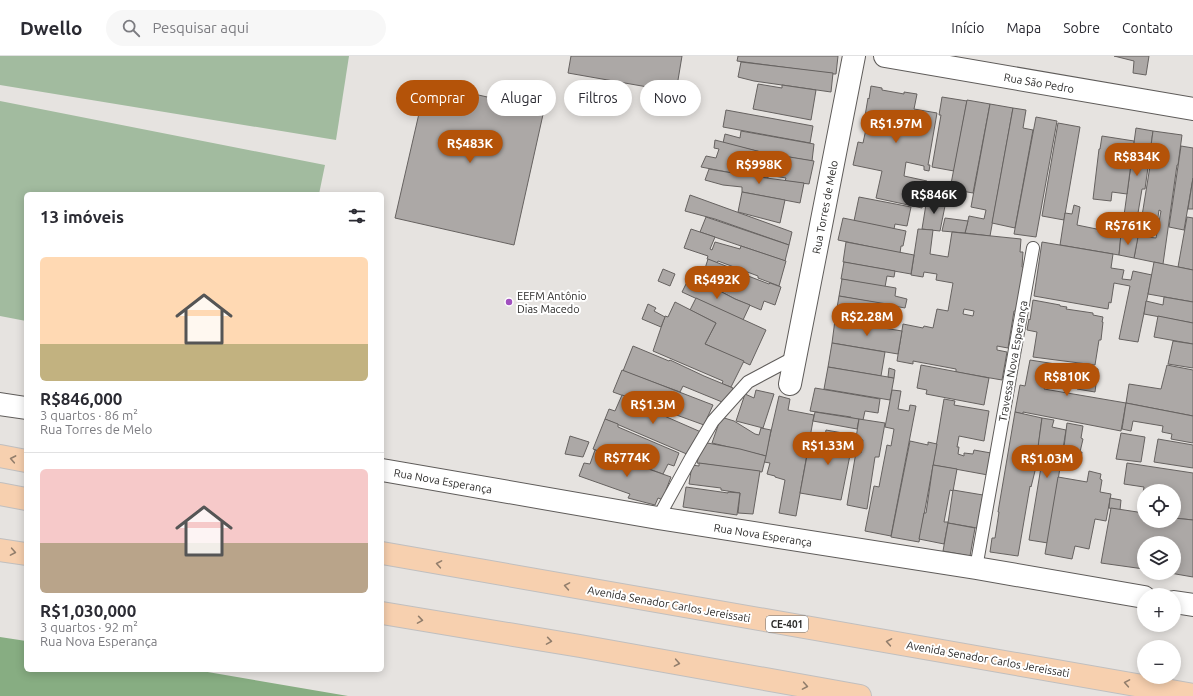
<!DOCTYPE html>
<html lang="pt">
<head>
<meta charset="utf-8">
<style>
	:root { --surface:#fff; --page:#f7f7f7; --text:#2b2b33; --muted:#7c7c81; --line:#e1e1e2; --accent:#b45309 }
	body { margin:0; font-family:Ubuntu,sans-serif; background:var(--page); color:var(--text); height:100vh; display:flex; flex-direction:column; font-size:15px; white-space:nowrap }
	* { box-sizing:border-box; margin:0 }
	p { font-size:13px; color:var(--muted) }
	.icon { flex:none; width:22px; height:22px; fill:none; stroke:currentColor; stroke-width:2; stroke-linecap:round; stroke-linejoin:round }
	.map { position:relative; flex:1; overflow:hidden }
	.drawer { position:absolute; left:24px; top:136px; width:360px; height:480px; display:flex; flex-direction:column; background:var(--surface); border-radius:6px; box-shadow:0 2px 10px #0003 }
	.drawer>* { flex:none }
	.guide { position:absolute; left:396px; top:24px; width:380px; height:36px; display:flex; gap:8px }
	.fabs { position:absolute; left:1137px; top:428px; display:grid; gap:8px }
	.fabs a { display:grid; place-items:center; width:44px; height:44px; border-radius:50%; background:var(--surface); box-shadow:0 2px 10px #0003; font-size:20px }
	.price { position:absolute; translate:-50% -34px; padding:0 9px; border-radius:14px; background:var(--accent); color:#fff; font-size:13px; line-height:26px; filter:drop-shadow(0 1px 2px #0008) }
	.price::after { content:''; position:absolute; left:50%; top:24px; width:12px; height:9px; margin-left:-6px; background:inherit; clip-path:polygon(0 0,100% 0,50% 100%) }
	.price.current { background:#222; color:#fff }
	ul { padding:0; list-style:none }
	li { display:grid; align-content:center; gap:8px; height:212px; padding:0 16px }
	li+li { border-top:1px solid var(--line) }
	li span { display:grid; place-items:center; height:124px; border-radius:6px; color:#555 }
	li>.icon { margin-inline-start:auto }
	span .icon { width:72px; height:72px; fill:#fffc; stroke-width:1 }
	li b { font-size:17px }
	h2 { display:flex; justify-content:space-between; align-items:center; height:48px; padding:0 16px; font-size:17px }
	.chip { padding:0 14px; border-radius:18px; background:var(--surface); box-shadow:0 2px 10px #0003; font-size:14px; line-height:36px }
	.chip.current { background:var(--accent); color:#fff }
	header { display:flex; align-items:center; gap:24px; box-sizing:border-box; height:56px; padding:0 20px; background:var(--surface); border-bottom:1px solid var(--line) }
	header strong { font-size:19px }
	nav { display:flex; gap:22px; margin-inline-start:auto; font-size:14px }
	.search { width:280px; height:36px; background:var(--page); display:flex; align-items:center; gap:10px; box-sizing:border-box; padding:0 14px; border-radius:22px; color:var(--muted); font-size:15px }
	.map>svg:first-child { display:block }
	.green { fill:#a2bb9f }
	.forest { fill:#87ad82 }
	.building { fill:#aca8a6; stroke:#666260; fill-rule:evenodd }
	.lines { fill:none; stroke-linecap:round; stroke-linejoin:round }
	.service-casing { stroke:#5f5c5a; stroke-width:14 }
	.minor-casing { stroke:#5f5c5a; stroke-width:24 }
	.primary-casing { stroke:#c0bfbf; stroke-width:24 }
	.service { stroke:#fff; stroke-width:12 }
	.minor { stroke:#fff; stroke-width:22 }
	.primary { stroke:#f7d0af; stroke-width:22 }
	.oneway { stroke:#927e6c }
	.poi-dot { fill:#a150bf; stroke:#fff; stroke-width:1.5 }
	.labels { text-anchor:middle; stroke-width:4; stroke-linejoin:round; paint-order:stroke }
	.shield { fill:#fff; stroke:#6b6b6a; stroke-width:1 }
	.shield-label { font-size:10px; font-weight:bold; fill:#2c2b2a }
	.street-label { font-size:11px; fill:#2c2b2a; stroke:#fff }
	.poi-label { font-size:11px; fill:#2c2b2a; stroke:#fff; text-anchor:start }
</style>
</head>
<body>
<header>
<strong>Dwello</strong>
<div class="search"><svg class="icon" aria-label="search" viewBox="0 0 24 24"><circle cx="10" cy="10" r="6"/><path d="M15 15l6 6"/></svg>Pesquisar aqui</div>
<nav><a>Início</a><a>Mapa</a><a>Sobre</a><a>Contato</a></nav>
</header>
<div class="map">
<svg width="1193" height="640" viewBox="0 0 1193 640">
	<rect width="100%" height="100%" fill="#e6e3e0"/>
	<g class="green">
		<polygon points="0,0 349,0 336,84 0,29"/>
		<polygon points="0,45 325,109 319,138 26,138 26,265 0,260"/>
	</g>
	<polygon class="forest" points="0,581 26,585 26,614 196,614 348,640 0,640"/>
	<g class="building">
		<polygon points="571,0 682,0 676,36 568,17"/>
		<polygon points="738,0 838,0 836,18 834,18 737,5"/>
		<polygon points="1114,0 1149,0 1146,19 1133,17 1134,5"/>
		<polygon points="741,6 833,17 831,36 754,25 738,21"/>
		<polygon points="426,27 544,54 514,189 395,162"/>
		<polygon points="758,28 782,32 782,29 816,34 811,64 753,53"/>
		<polygon points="871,30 882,32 882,34 904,38 904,36 917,38 914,53 937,57 928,109 930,109 929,115 924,114 924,110 906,106 904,120 927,125 922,152 876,142 882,115 853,109 858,86 863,87 866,73 863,72 868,42 869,43"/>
		<polygon points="942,41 967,45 954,115 932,111 941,59 939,59"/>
		<polygon points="967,44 990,48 973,137 950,133"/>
		<polygon points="990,48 1013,52 990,180 965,177 969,160 984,163 986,154 971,151"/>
		<polygon points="1013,52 1026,54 1023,72 1033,74 1015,172 992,167"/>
		<polygon points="726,54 813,70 810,87 723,71"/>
		<polygon points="1036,61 1057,65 1036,181 1014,178"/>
		<polygon points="1058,67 1080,71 1064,164 1042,160"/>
		<polygon points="1136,72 1153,75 1145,133 1142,133 1135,175 1122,174"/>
		<polygon points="741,75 814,88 812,105 765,97 723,87 725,78 740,82"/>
		<polygon points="1153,75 1182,79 1178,109 1177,109 1163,208 1134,202 1138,180 1156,182 1161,155 1159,154 1157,168 1141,166 1151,104 1149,104"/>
		<polygon points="1102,80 1134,85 1127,138 1112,136 1111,145 1093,143 1099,93 1100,93"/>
		<polygon points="715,84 765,97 814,105 809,128 785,125 786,122 768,119 768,122 760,121 761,117 760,119 749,117 750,116 747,115 747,117 743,116 742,119 734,117 736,111 734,110 732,117 701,111 706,100 716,102 719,93 714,92"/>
		<polygon points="1181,90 1193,92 1193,122 1184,174 1169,171"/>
		<polygon points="709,113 744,119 804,127 800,147 742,136 742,131 723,129 705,124"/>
		<polygon points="1193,122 1193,153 1188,153"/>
		<polygon points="742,136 785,144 780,167 738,156"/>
		<polygon points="690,139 792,176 789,189 715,163 685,155"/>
		<polygon points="859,141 911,151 907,170 895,168 894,173 854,165"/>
		<polygon points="927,142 946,145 940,175 922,173"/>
		<polygon points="1074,149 1080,151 1077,169 1121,178 1119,199 1060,189 1065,157 1072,158"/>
		<polygon points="706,161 789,189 785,205 700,176"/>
		<polygon points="1187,161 1193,162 1193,214 1178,211"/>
		<polygon points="843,162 906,175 903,190 901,190 900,197 838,184"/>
		<polygon points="945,162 968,165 965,177 942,175"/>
		<polygon points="691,173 715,181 710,193 712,194 715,186 740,193 741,190 786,205 779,230 758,222 758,220 718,205 717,207 707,203 708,200 684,192"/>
		<path d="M918 173 933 174 930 198 948 201 952 176 1021 183 1020 196H1023L1022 211 1025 212 1017 255H1014L1008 292 997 290V294L1007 296 1002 324 956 316V313L913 305V308L897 305 903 268 923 272 924 270 933 272 937 253 948 255 953 227 936 224 937 218 924 216 923 221 911 219ZM964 253 974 255 973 260 963 258Z"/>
		<polygon points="1121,178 1138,181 1134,202 1119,199"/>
		<polygon points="846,186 914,199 911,218 843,206"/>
		<polygon points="1042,186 1113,198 1111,212 1124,214 1122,223 1131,224 1133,215 1152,219 1138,286 1119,283 1130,230 1114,227 1111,247 1109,246 1108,253 1034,240"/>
		<polygon points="708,203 736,214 735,215 769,228 770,227 781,231 775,249 764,245 761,254 735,243 714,232 713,233 705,230 706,227 701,225"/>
		<polygon points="844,206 895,215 894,221 887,220 885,231 841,223"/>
		<polygon points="1154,206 1193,214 1193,246 1148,238"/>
		<polygon points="663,213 675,218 670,230 658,225"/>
		<polygon points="842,223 896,232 895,240 907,243 905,252 839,240"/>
		<polygon points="688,224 706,232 706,230 713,233 714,232 735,243 750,249 743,264 682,236"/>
		<polygon points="839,240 893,249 889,272 835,264"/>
		<polygon points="1164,241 1193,246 1193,267 1144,258 1146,245 1163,249"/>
		<polygon points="696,242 766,274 750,309 705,288 716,267 690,254"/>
		<polygon points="1033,244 1060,249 1060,250 1067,251 1066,253 1093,257 1093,259 1103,261 1102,266 1103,266 1101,284 1099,284 1095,309 1033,301 1037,276 1027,274 1029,263 1030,264"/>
		<polygon points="675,246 716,267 705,288 744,305 731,331 722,328 723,325 653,295 665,260 668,261"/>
		<polygon points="648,248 656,252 654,255 665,261 661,271 642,263"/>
		<polygon points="1158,260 1193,267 1193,288 1154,281"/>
		<polygon points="835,264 902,275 898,298 832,287"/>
		<polygon points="1173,285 1193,288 1193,312 1168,308"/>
		<polygon points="832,287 885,296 881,320 828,311"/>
		<polygon points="633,290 669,305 670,304 704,320 733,332 727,348 683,330 680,336 623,315"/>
		<polygon points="1030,304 1081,312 1082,310 1098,313 1095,336 1077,333 1077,331 1055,328 1054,332 1045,331 1044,333 1126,347 1121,375 1023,356 1023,358 1015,356 1020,329 1025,330"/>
		<polygon points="921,309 989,322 984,349 926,338 927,334 917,332"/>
		<polygon points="1167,309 1193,314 1193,360 1126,347 1129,328 1161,333"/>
		<polygon points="828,311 894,322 890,344 824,333"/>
		<polygon points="889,312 895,314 894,322 888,321"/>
		<polygon points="622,314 713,349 704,369 613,336"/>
		<polygon points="815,332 880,343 878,357 865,355 863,364 851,362 851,361 810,355"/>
		<polygon points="756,334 774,338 763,372 736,365 745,338 754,342"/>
		<polygon points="892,334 901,335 898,353 909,355 910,349 916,350 891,480 865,475 874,430 879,431 887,389 891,390 894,373 885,371"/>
		<polygon points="622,339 648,348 646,352 701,376 689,399 605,363 609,353 615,355"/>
		<polygon points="779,340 790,343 788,354 814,359 796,460 779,457 785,424 775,421 775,420 767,418 770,407 764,406"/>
		<polygon points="944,343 955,345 954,349 989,355 984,385 959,380 957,391 959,391 958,398 964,400 964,397 973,398 974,394 991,397 988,419 933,409"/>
		<polygon points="1126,347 1193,360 1193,387 1171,383 1172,378 1162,376 1163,370 1133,365 1131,375 1122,373"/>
		<polygon points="815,356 859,363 857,373 813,365"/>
		<polygon points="1015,356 1042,362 1035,415 1031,431 1030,430 1018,500 990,496 992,482 995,482 999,456 998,456"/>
		<polygon points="721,361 734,365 755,378 759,379 761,372 771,374 766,400 712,387"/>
		<polygon points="1042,362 1054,364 1052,371 1066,374 1048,487 1029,484 1043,399 1037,398"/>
		<polygon points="605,363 618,368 618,371 679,397 674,410 668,408 663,418 646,412 648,406 622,396 619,402 593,393"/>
		<polygon points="859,363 885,367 879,401 875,401 867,453 847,449 856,396 861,397 863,384 856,382"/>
		<polygon points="1067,367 1083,370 1081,382 1083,383 1080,396 1082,396 1081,404 1070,402 1071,398 1065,396 1066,392 1064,391"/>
		<polygon points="826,374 854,379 841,444 800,437 809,389 810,389 812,384 819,386 818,390 823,391"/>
		<polygon points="1121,377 1145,381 1141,406 1116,403"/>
		<polygon points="570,380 589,386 583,401 565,398"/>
		<polygon points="1158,383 1193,389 1193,412 1154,406"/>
		<polygon points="910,385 928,389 928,386 937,388 919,486 891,481"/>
		<polygon points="702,386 740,393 766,400 762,416 697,407"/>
		<polygon points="595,394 671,421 666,434 667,435 663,444 658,442 655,449 628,442 630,438 579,420 584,407 590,408"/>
		<polygon points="699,407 760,415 753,458 738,457 740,437 721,434 721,432 689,428 692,409 699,410"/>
		<polygon points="1127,407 1193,417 1193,464 1174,462 1174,435 1144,435 1144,454 1140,454 1144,431 1124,428"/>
		<polygon points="933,409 957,413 953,435 950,434 944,466 948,466 948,467 944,488 919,483 924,457 926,457"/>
		<polygon points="1089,415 1101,418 1100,423 1102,424 1100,436 1111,438 1106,465 1095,463 1089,493 1075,490 1072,503 1045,498 1058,421 1087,426"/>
		<polygon points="686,431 728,437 728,436 740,437 737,459 683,451"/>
		<polygon points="953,434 983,439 977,472 948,467"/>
		<polygon points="1110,442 1121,444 1120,454 1109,452"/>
		<polygon points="1111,452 1144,457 1144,465 1174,465 1174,462 1193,464 1193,521 1170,517 1174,517 1174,487 1144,487 1144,513 1101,507"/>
		<polygon points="948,467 975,472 970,500 943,495"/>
	</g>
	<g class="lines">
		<g class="service-casing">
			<g id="service">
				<polyline points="658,462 691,402 713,365 748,326 795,301"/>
				<polyline points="976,512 1033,192"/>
			</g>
		</g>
		<g class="minor-casing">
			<g id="minor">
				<polyline points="885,0 1193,53"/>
				<polyline points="790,328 854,0"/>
				<polyline points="0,348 26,352"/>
				<polyline points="382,414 658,462 976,512 1144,541"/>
				<polyline points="1174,546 1193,549"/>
			</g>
		</g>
		<g class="primary-casing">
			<g id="primary">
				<polyline points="0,400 26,405"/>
				<polyline points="0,438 26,443"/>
				<polyline points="0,494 26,498"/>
				<polyline points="382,497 1193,639"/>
				<polyline points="382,557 580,590 860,640"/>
			</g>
		</g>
		<use href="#service" class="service"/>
		<use href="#minor" class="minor"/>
		<use href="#primary" class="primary"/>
	</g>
	<defs><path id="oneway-chevron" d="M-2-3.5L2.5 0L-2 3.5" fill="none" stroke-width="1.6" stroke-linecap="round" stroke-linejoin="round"/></defs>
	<g class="oneway">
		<use href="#oneway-chevron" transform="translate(13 403) rotate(-169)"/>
		<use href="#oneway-chevron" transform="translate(13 496) rotate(10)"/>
		<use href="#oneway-chevron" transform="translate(439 508) rotate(-170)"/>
		<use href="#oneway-chevron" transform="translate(567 530) rotate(-170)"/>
		<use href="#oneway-chevron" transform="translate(420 564) rotate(9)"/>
		<use href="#oneway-chevron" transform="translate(549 585) rotate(9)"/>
		<use href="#oneway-chevron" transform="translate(889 586) rotate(-170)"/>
		<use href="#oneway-chevron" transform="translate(677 607) rotate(10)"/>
		<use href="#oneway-chevron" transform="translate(1127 627) rotate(-170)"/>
		<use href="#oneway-chevron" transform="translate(805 630) rotate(10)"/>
	</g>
	<circle class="poi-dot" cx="509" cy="246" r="4"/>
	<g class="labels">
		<rect class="shield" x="766" y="560" width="42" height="16" rx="3"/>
		<g class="shield-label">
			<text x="787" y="572">CE-401</text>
		</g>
		<g class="street-label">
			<text transform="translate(1039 27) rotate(10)" y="4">Rua São Pedro</text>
			<text transform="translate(825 151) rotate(-79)" y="4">Rua Torres de Melo</text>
			<text transform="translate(1013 305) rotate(-80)" y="4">Travessa Nova Esperança</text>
			<text transform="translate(443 425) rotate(10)" y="4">Rua Nova Esperança</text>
			<text transform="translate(763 479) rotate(9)" y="4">Rua Nova Esperança</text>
			<text transform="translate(669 548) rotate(10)" y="4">Avenida Senador Carlos Jereissati</text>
			<text transform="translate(988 603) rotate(10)" y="4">Avenida Senador Carlos Jereissati</text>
		</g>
		<g class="poi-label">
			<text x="517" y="244">EEFM Antônio<tspan x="517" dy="13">Dias Macedo</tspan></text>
		</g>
	</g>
</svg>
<div class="fabs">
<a><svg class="icon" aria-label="locate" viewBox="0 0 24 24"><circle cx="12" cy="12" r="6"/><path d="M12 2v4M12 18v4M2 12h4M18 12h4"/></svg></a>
<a><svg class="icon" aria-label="layers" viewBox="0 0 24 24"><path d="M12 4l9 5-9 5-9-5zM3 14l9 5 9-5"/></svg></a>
<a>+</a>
<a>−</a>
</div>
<b class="price" style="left:896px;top:88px">R$1.97M</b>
<b class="price" style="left:470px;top:108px">R$483K</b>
<b class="price" style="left:1137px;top:121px">R$834K</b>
<b class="price" style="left:759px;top:129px">R$998K</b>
<b class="price current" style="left:934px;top:159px">R$846K</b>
<b class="price" style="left:1128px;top:190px">R$761K</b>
<b class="price" style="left:717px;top:244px">R$492K</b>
<b class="price" style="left:867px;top:281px">R$2.28M</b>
<b class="price" style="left:1067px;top:341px">R$810K</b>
<b class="price" style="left:653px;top:369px">R$1.3M</b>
<b class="price" style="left:828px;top:410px">R$1.33M</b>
<b class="price" style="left:627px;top:422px">R$774K</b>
<b class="price" style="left:1047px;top:423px">R$1.03M</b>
<div class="guide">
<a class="chip current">Comprar</a>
<a class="chip">Alugar</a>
<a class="chip">Filtros</a>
<a class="chip">Novo</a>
</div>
<section class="drawer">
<h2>13 imóveis<svg class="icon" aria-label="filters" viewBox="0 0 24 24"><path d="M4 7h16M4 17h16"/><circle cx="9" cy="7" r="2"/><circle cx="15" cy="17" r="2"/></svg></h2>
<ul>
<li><span style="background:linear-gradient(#ffd9b3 70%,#c2b280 0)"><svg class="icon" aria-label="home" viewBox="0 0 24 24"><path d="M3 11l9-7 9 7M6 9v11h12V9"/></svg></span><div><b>R$846,000</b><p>3 quartos · 86 m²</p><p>Rua Torres de Melo</p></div></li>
<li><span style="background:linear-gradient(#f6c9c9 60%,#b9a48a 0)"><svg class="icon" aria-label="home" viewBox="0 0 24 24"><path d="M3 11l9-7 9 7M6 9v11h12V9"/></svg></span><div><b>R$1,030,000</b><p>3 quartos · 92 m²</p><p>Rua Nova Esperança</p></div></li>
</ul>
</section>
</div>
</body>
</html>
